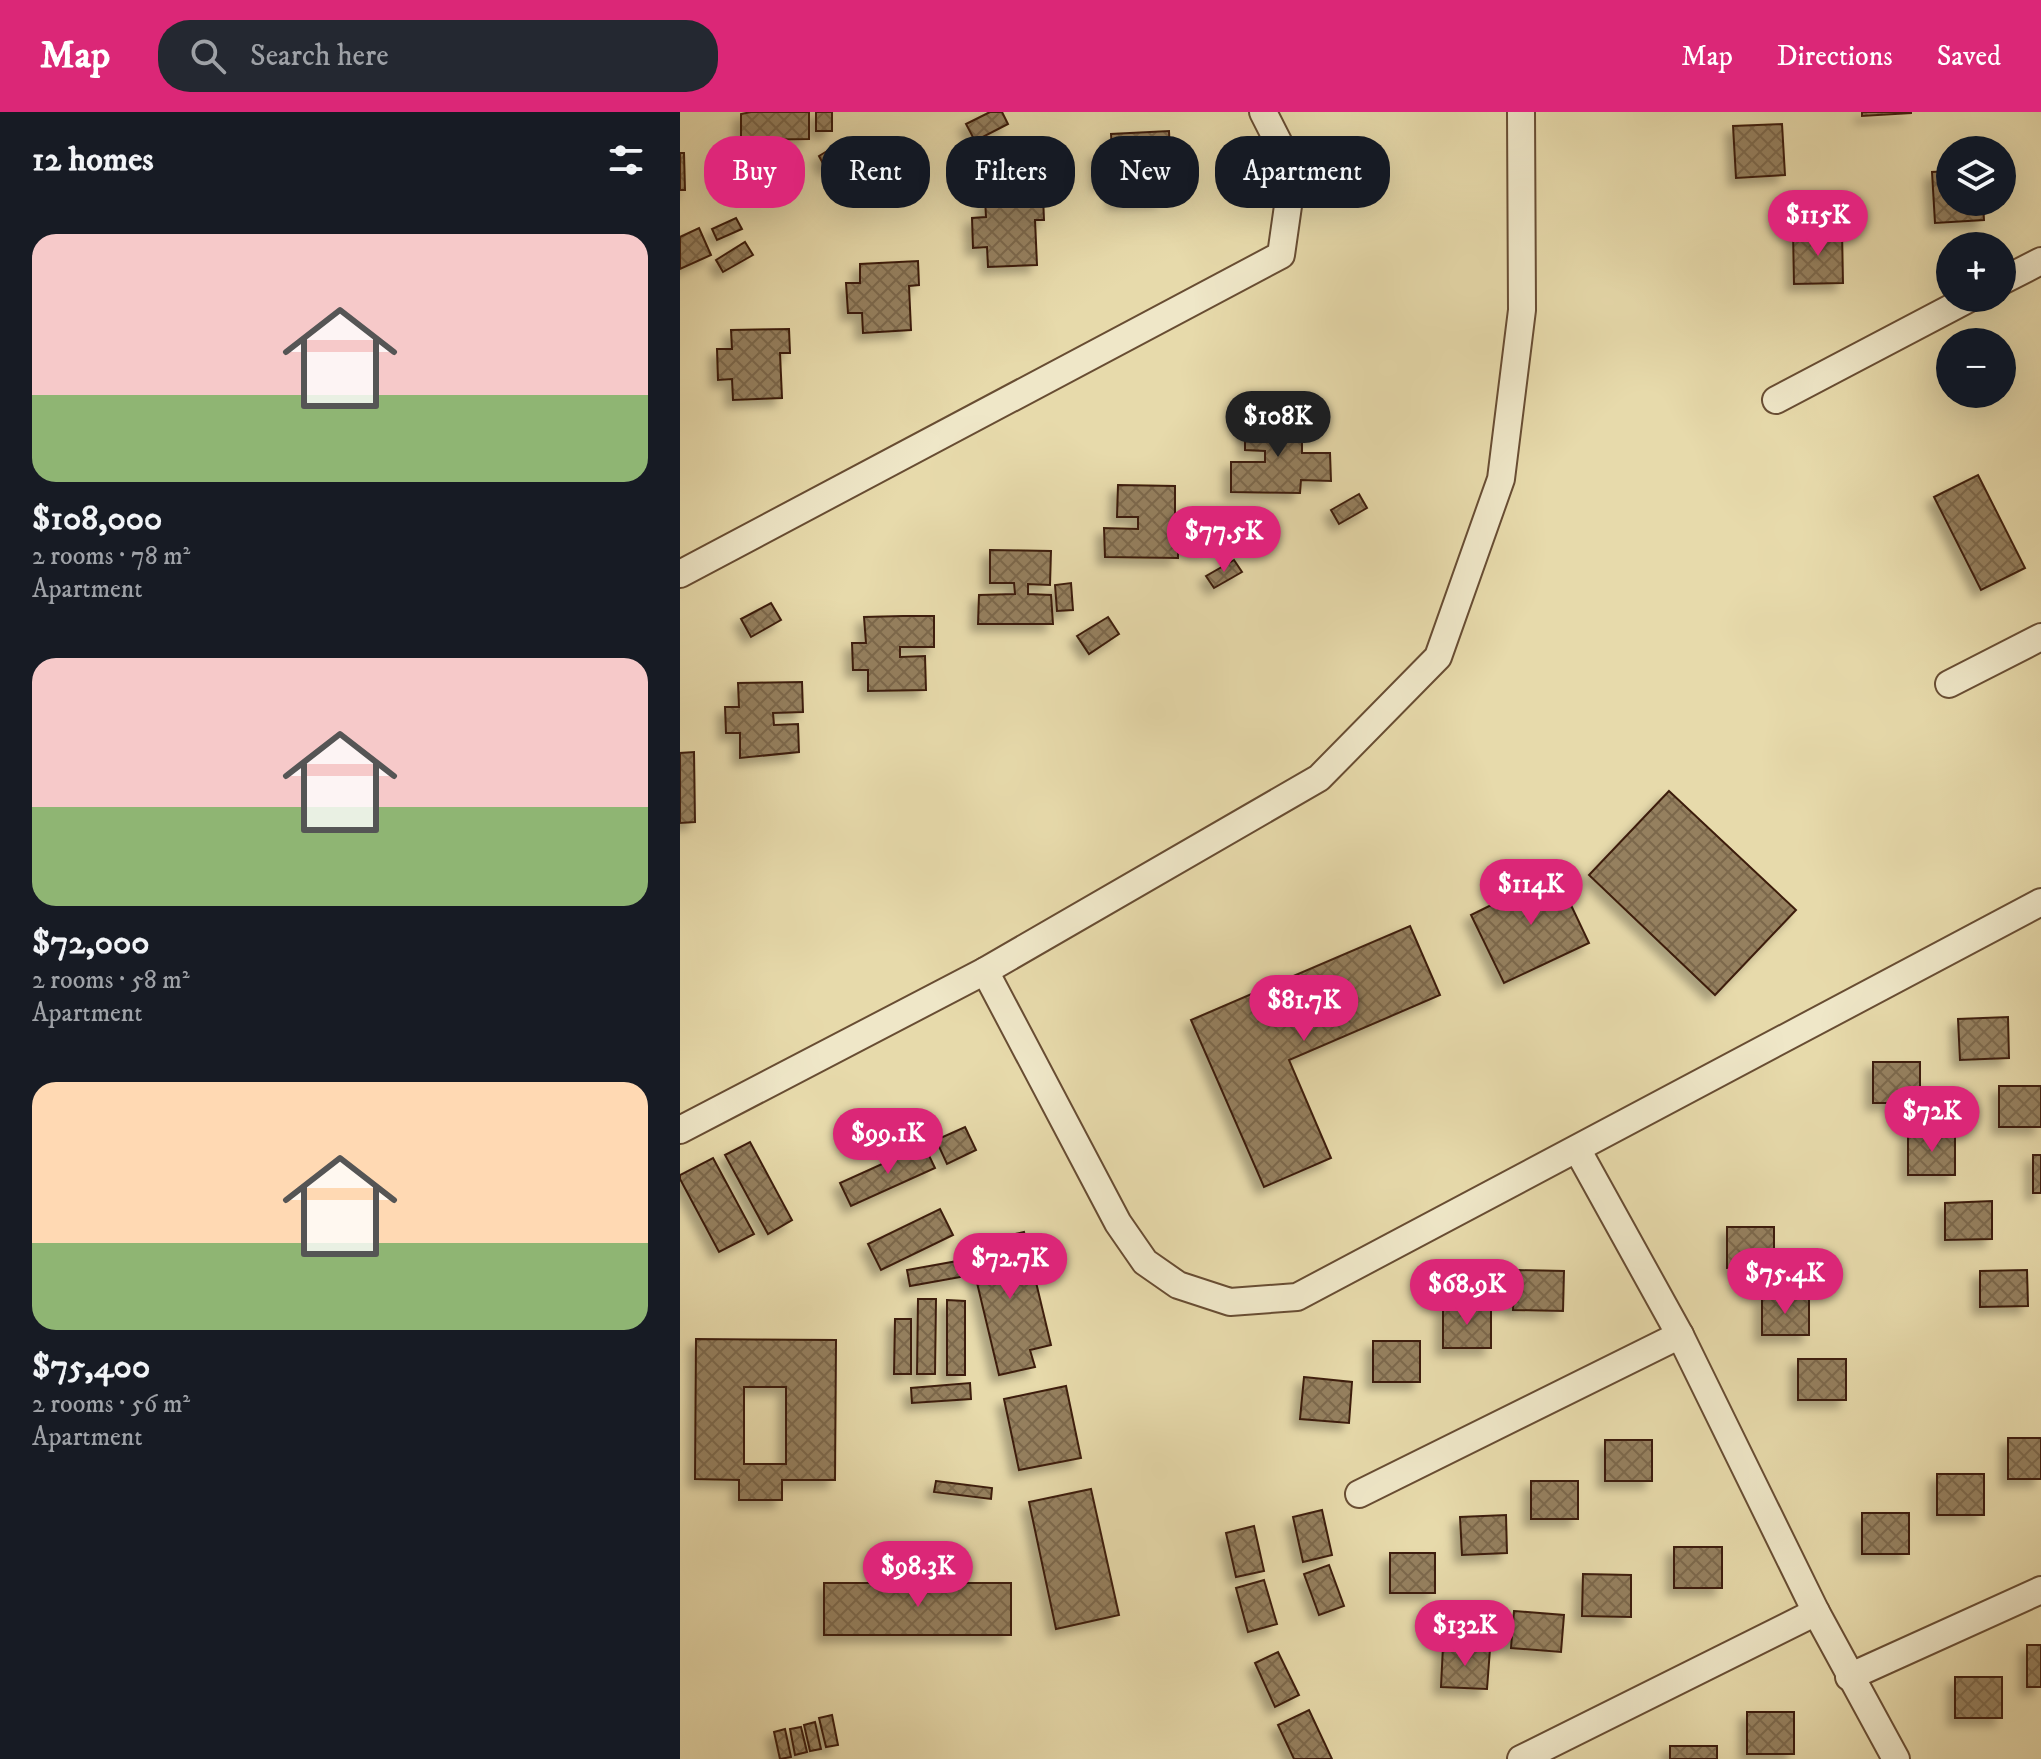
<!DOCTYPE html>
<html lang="en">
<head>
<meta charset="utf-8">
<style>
	:root { --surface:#171b24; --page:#242831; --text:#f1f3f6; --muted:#9ea1a6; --accent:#db2777 }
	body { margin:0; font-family:"IM FELL DW Pica",serif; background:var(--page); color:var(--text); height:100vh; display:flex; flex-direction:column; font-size:30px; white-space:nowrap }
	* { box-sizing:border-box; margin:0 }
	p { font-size:26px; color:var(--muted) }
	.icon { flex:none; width:44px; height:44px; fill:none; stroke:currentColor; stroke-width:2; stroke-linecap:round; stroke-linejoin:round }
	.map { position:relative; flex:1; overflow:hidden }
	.panel { display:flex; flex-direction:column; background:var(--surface); width:680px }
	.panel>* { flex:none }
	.top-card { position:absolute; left:24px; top:24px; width:760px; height:72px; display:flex; gap:16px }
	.controls { position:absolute; left:1256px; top:24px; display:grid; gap:16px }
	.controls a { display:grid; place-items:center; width:80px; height:80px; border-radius:50%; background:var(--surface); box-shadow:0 8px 32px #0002; font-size:40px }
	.price { position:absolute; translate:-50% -68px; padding:0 18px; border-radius:28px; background:var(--accent); color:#fff; font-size:26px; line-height:52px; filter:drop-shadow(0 2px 4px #0008) }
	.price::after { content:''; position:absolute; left:50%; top:48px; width:24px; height:18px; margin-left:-12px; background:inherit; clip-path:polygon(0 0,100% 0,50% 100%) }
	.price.selected { background:#222; color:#fff }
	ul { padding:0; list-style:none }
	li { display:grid; align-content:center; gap:16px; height:424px; padding:0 32px }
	li span { display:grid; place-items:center; height:248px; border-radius:24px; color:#555 }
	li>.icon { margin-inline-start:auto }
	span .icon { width:144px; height:144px; fill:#fffc; stroke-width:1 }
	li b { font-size:34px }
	h2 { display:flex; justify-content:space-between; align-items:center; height:96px; padding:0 32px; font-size:34px }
	.chip { padding:0 28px; border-radius:32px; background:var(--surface); box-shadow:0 8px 32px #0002; font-size:28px; line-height:72px }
	.chip.selected { background:var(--accent); color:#fff }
	header { display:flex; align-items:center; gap:48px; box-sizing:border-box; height:112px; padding:0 40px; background:var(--accent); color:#fff }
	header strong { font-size:38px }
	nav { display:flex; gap:44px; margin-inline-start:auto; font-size:28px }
	.search { width:560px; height:72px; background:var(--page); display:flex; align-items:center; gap:20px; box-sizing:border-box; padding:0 28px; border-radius:32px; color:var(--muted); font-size:30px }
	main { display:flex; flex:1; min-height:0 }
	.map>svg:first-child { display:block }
	.building { fill:url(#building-cross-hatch); stroke:#3d1e0b; stroke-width:2; fill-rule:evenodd; filter:url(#shadow) }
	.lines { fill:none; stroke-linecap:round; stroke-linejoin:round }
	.minor-casing { stroke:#684d33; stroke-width:30 }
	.minor { stroke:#efe7c8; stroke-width:26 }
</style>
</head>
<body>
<header>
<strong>Map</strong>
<div class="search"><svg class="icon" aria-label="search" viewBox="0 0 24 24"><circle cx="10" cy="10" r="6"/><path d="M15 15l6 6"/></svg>Search here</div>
<nav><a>Map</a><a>Directions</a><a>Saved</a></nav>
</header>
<main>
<section class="panel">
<h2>12 homes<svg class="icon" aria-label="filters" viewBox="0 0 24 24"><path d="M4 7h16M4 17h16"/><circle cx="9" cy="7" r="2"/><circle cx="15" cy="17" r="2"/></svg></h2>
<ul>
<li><span style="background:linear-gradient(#f6c9c9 65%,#8fb573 0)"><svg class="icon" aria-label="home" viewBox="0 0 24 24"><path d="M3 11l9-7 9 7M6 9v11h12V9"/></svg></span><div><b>$108,000</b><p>2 rooms · 78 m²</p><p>Apartment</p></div></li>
<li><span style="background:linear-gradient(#f6c9c9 60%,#8fb573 0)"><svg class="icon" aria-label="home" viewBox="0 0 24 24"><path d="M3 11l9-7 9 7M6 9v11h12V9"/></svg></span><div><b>$72,000</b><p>2 rooms · 58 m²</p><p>Apartment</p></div></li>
<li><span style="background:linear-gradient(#ffd9b3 65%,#8fb573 0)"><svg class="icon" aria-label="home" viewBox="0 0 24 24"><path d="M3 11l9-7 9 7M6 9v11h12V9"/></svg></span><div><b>$75,400</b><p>2 rooms · 56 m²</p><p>Apartment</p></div></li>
</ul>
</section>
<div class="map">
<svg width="1361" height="1647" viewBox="0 0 1361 1647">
	<defs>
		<pattern id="building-cross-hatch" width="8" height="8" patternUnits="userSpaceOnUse" patternTransform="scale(2)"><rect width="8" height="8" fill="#95805e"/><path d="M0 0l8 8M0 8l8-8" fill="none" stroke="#7b684c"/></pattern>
		<filter id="shadow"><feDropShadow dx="-7" dy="7" stdDeviation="4" flood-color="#0004"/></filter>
	</defs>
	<rect width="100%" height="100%" fill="#e7daab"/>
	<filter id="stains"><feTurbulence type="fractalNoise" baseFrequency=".0025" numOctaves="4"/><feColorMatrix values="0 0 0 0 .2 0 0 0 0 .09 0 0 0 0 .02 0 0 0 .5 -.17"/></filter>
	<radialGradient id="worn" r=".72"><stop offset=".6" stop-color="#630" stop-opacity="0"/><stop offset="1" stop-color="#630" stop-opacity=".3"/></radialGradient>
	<g class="building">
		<polygon points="71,0 129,0 129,27 61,28 61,2"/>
		<rect x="136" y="0" width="16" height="19"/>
		<polygon points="310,0 322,0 328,12 295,29 286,12"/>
		<polygon points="1182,0 1231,0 1231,1 1182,4"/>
		<polygon points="1102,12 1105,63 1056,66 1053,14"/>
		<polygon points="489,19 490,42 481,43 483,88 434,90 433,70 419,71 417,40 432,40 431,22"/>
		<polygon points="167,27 175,39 146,57 139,44"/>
		<polygon points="0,41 4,41 5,78 0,78"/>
		<polygon points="1270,59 1270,90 1303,90 1304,108 1255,111 1252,60"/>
		<polygon points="363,84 364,108 355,108 357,153 308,155 307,135 293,136 292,106 306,105 305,87"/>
		<polygon points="56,106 62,117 37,128 32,117"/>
		<polygon points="19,116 31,143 0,157 0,125"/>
		<polygon points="1162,119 1163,171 1114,172 1113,120"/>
		<polygon points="65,130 73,143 43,160 36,148"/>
		<polygon points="238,149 239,173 229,174 231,218 183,221 182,201 168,201 166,171 180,171 180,152"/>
		<polygon points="109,217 110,241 100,241 102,286 53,288 52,267 38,268 37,237 52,237 51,218"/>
		<polygon points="565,307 622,308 622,341 650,341 651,369 621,368 620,381 551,380 551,350 585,350 585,339 565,338"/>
		<polygon points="1298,363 1345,456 1301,478 1254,385"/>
		<polygon points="438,373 495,374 495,405 521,406 521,435 498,435 498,446 425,445 424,416 458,417 458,405 437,405"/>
		<polygon points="679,382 687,396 659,412 651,398"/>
		<polygon points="310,438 371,439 370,473 348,472 348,482 371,483 373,512 298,512 299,483 335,482 334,471 310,471"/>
		<polygon points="554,448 562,460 534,476 526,464"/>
		<polygon points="391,471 393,498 377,499 375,473"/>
		<polygon points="91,491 101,508 71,525 61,507"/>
		<polygon points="223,504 254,504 254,535 220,535 220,545 245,544 246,578 188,579 188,558 173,558 172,531 186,531 184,505"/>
		<polygon points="428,505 439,522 409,542 397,524"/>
		<polygon points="122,570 123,600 93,601 94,613 118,612 119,640 60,646 60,621 46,621 45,595 59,595 58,571"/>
		<polygon points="14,640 15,710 0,711 0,641"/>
		<polygon points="989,679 1116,798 1035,883 909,763"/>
		<polygon points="872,753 909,831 824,871 791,803 852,773 848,764"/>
		<polygon points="730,814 760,883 609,948 651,1046 584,1075 511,908"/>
		<polygon points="1328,905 1329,946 1280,948 1278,907"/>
		<rect x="1193" y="950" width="47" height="41"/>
		<rect x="1319" y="974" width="42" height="41"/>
		<polygon points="285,1015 296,1038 267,1052 256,1028"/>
		<rect x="1228" y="1021" width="47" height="42"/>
		<polygon points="70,1030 112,1108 88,1122 45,1043"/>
		<polygon points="244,1033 255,1056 171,1094 160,1071"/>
		<rect x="1353" y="1043" width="8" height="38"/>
		<polygon points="33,1046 74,1122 39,1140 0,1067 0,1063"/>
		<polygon points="1312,1089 1312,1127 1265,1128 1265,1091"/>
		<polygon points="260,1097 273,1123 201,1158 188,1132"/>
		<rect x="1047" y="1115" width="47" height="41"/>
		<polygon points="344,1120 371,1233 350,1238 355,1255 319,1263 288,1133"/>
		<polygon points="283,1148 286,1164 230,1174 227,1158"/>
		<polygon points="835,1158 884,1159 883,1199 833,1198"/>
		<polygon points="1347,1158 1348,1194 1300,1195 1300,1159"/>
		<polygon points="1082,1184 1129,1185 1129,1223 1082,1223"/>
		<polygon points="238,1187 256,1187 255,1262 237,1262"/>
		<polygon points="267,1188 285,1189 285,1263 267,1263"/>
		<rect x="763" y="1194" width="48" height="42"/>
		<polygon points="215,1207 231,1207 231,1262 214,1262"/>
		<path d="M16 1227 156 1228 155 1368H102V1388H59V1368L15 1367ZM64 1275H106V1352H64Z"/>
		<rect x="693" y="1229" width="47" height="41"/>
		<rect x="1118" y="1247" width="48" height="41"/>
		<polygon points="624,1265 672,1270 669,1311 620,1307"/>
		<polygon points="290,1271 291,1287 232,1291 231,1276"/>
		<polygon points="386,1274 401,1346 339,1358 324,1287"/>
		<rect x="1328" y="1326" width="33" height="41"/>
		<rect x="925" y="1328" width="47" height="41"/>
		<rect x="1257" y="1362" width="47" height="41"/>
		<polygon points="256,1369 312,1376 311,1387 254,1380"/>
		<rect x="851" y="1369" width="47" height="38"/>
		<polygon points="411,1377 439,1503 376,1517 349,1390"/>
		<polygon points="642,1398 652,1443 623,1450 613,1405"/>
		<rect x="1182" y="1401" width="47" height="41"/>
		<polygon points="826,1403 827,1441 782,1443 780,1405"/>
		<polygon points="574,1414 584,1459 556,1465 546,1421"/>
		<rect x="994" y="1435" width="48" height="41"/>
		<rect x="710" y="1441" width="45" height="40"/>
		<polygon points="649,1453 664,1494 639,1503 624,1462"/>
		<polygon points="903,1462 951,1463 951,1505 902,1504"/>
		<polygon points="584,1468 597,1512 568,1520 556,1476"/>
		<rect x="144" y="1471" width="187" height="52"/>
		<polygon points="834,1499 884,1503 881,1540 831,1536"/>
		<rect x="1347" y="1533" width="14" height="42"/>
		<polygon points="763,1534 810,1537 807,1577 761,1575"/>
		<polygon points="598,1540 619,1583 595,1595 575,1551"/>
		<rect x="1275" y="1565" width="47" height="41"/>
		<polygon points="629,1598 652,1647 614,1647 598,1613"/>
		<rect x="1067" y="1600" width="47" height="42"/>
		<polygon points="152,1603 158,1633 146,1635 139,1606"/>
		<polygon points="135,1610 141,1637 130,1639 124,1613"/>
		<polygon points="121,1615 127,1640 115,1643 110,1617"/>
		<polygon points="105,1617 111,1645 100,1647 94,1620"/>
		<rect x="990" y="1634" width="47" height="13"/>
	</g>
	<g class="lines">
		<g class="minor-casing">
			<g id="minor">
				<polyline points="1322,169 1361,149"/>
				<polyline points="1096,288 1290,186"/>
				<polyline points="0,462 601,143 613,59 583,0"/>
				<polyline points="1269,572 1361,525"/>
				<polyline points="305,859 438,1111 465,1150 498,1173 550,1190 617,1185 1361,790"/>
				<polyline points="0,1018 305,859 639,666 758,545 821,367 842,198 841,0"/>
				<polyline points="897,1037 1000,1223 1136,1500 1216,1647"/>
				<polyline points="679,1382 1000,1223"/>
				<polyline points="1169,1565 1361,1478"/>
				<polyline points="841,1647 1136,1500"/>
			</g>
		</g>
		<use href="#minor" class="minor"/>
	</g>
	<rect width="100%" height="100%" filter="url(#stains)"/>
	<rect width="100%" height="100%" fill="url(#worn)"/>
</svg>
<div class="controls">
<a><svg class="icon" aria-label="layers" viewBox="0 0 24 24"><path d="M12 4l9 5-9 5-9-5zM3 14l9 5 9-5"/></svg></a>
<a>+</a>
<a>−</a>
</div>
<b class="price" style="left:1138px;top:146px">$115K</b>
<b class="price selected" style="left:598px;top:347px">$108K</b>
<b class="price" style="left:544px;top:462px">$77.5K</b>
<b class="price" style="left:851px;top:815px">$114K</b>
<b class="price" style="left:624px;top:931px">$81.7K</b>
<b class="price" style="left:1252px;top:1042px">$72K</b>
<b class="price" style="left:208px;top:1064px">$99.1K</b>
<b class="price" style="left:330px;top:1189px">$72.7K</b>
<b class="price" style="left:1105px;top:1204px">$75.4K</b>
<b class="price" style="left:787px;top:1215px">$68.9K</b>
<b class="price" style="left:238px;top:1497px">$98.3K</b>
<b class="price" style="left:785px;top:1556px">$132K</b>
<div class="top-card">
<a class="chip selected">Buy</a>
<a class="chip">Rent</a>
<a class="chip">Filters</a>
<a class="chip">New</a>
<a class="chip">Apartment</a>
</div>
</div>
</main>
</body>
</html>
